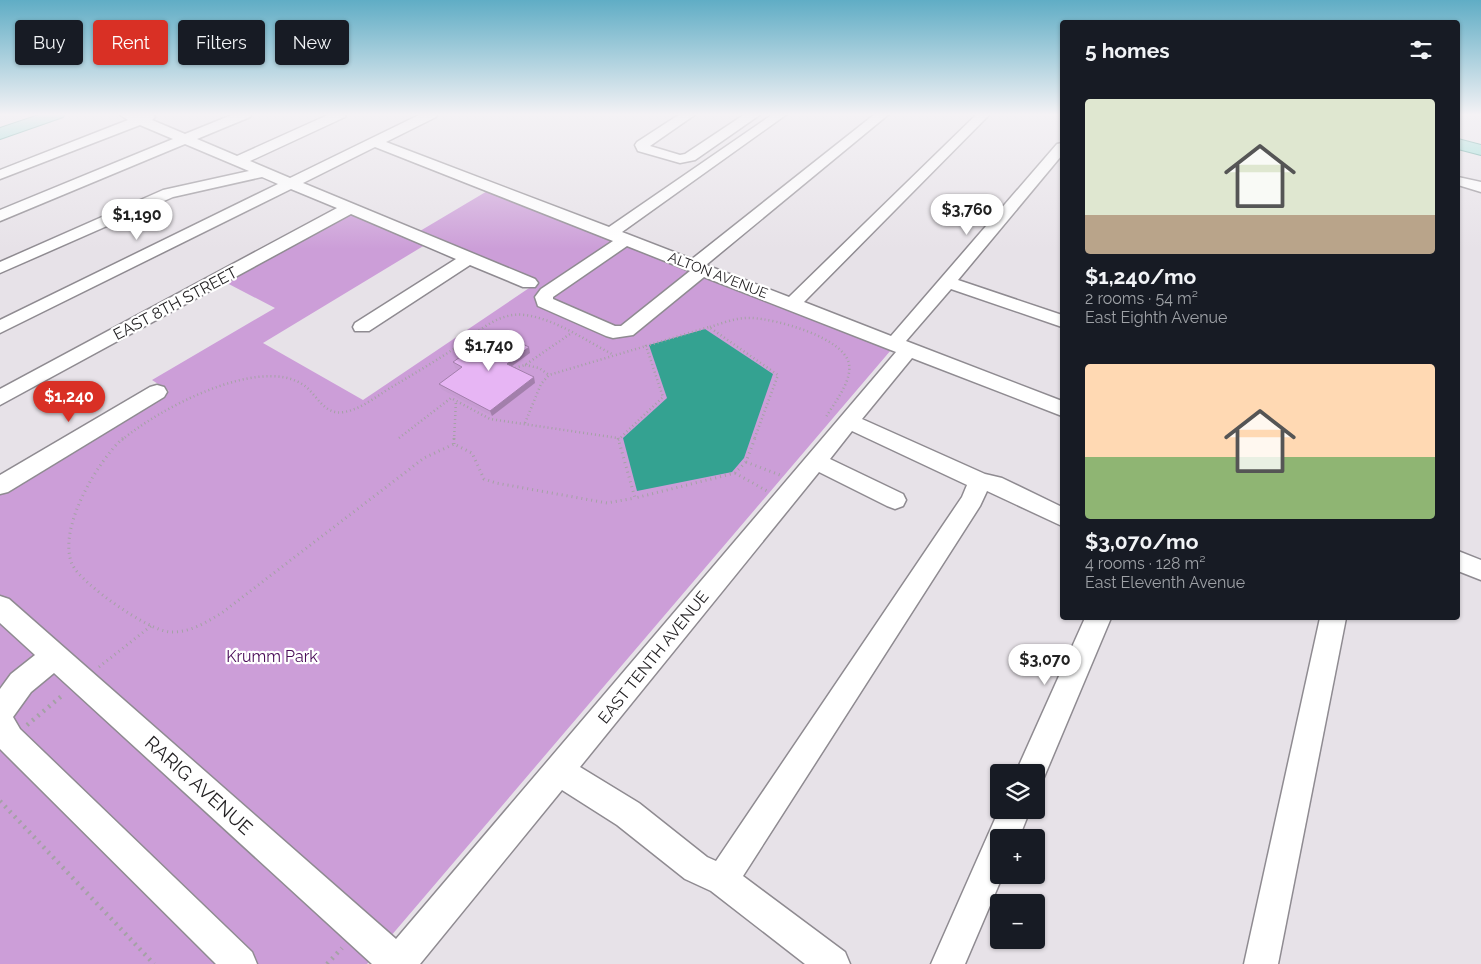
<!DOCTYPE html>
<html lang="en">
<head>
<meta charset="utf-8">
<style>
	:root { --surface:#171b24; --page:#242831; --text:#f1f3f6; --muted:#9ea1a6; --accent:#d93025 }
	body { margin:0; font-family:Raleway,sans-serif; background:var(--page); color:var(--text); height:100vh; display:flex; flex-direction:column; font-size:19px; white-space:nowrap }
	* { box-sizing:border-box; margin:0 }
	p { font-size:16px; color:var(--muted) }
	.icon { flex:none; width:28px; height:28px; fill:none; stroke:currentColor; stroke-width:2; stroke-linecap:round; stroke-linejoin:round }
	.map { position:relative; flex:1; overflow:hidden }
	.sheet { position:absolute; left:1060px; top:20px; width:400px; height:600px; display:flex; flex-direction:column; background:var(--surface); border-radius:5px; box-shadow:0 1px 4px #0004 }
	.sheet>* { flex:none }
	.banner { position:absolute; left:15px; top:20px; width:475px; height:45px; display:flex; gap:10px }
	.controls { position:absolute; left:990px; top:764px; display:grid; gap:10px }
	.controls a { display:grid; place-items:center; width:55px; height:55px; border-radius:5px; background:var(--surface); box-shadow:0 1px 4px #0004; font-size:25px }
	.price { position:absolute; translate:-50% -42px; padding:0 11px; border-radius:18px; background:#fff; color:#222; font-size:16px; line-height:32px; filter:drop-shadow(0 1px 2px #0008) }
	.price::after { content:''; position:absolute; left:50%; top:30px; width:15px; height:11px; margin-left:-8px; background:inherit; clip-path:polygon(0 0,100% 0,50% 100%) }
	.price.current { background:var(--accent); color:#fff }
	ul { padding:0; list-style:none }
	li { display:grid; align-content:center; gap:10px; height:265px; padding:0 25px }
	li span { display:grid; place-items:center; height:155px; border-radius:5px; color:#555 }
	li>.icon { margin-inline-start:auto }
	span .icon { width:90px; height:90px; fill:#fffc; stroke-width:1 }
	li b { font-size:21px }
	h2 { display:flex; justify-content:space-between; align-items:center; height:60px; padding:0 25px; font-size:21px }
	.tag { padding:0 18px; border-radius:5px; background:var(--surface); box-shadow:0 1px 4px #0004; font-size:18px; line-height:45px }
	.tag.current { background:var(--accent); color:#fff }
	.map>svg:first-child { display:block }
	.green { fill:#cc9ed8 }
	.water { fill:#34a291 }
	.lines { fill:none; stroke-linecap:round; stroke-linejoin:round }
	.minor-casing { stroke:#8f8b91; stroke-width:3 }
	.major-casing { stroke:#26897c; stroke-width:2 }
	.path-far2 { stroke:#a5a1a6; stroke-width:2.5; stroke-dasharray:1 3; stroke-linecap:butt }
	.path-far1 { stroke:#a5a1a6; stroke-width:3; stroke-dasharray:1 4; stroke-linecap:butt }
	.path { stroke:#a5a1a6; stroke-width:4.5; stroke-dasharray:2 5; stroke-linecap:butt }
	.minor { fill:#fff; fill-rule:evenodd }
	.major { fill:#7fdace; fill-rule:evenodd }
	.wall { fill:#c79cd2 }
	.shaded-wall { fill:#a27fab }
	.building { fill:#e7b5f4; stroke:#a27fab }
	.labels { text-anchor:middle; stroke-width:4.5; stroke-linejoin:round; paint-order:stroke }
	.far-street-label { font-size:14px; fill:#201e20; stroke:#fff }
	.street-label { font-size:16px; fill:#201e20; stroke:#fff }
	.park-label { font-size:16px; fill:#480a56; stroke:#fff }
	.near-street-label { font-size:19px; fill:#201e20; stroke:#fff }
</style>
</head>
<body>
<div class="map">
<svg width="1481" height="964" viewBox="0 0 1481 964">
	<rect width="100%" height="100%" fill="#e7e2e8"/>
	<polygon class="green" points="489,190 891,350 367,964 0,964 0,495 169,391 152,380 275,308 223,281 349,213 425,245 263,343 363,400 538,282 420,231"/>
	<polygon class="water" points="705,329 773,374 744,458 732,472 637,491 623,438 667,398 649,345"/>
	<g class="lines">
		<g class="minor-casing">
			<g id="minor">
				<path d="M119 114H153L155 117 152 120 185 134 234 114H251L250 117 197 139 237 156 330 114H346L345 117 250 161 290 178 421 114H437L436 117 386 142 609 227 773 114H787L622 232 692 259 875 114H889L706 265 789 297 977 114H990L804 302 891 336 1057 144 1062 143V155L958 280 1062 315V327L951 289 906 341 1062 401V416L912 358 862 419 985 474 1002 478 1062 507V526L987 491 980 506 743 876 845 952 850 964H805L711 891 685 879 617 825 562 790 420 964H372L54 673 31 692 13 717 20 729 252 952 257 964H216L0 749V689L11 674 35 655 0 623V596L9 599 396 939 896 352 704 277 633 335 613 338 606 336 538 306 535 297 541 289 613 241 375 147 303 183 535 279 538 283 535 287H523L470 265 369 331H355L353 327 355 323 456 259 351 214 0 405V389L337 208 291 189 0 333V320L278 184 262 177 173 197 0 273V262L163 190 249 171 185 144 0 221V210L173 139 140 125 0 179V170L128 120ZM627 246 690 271 621 326H615L553 299V297ZM852 431 967 485 962 497 716 861 707 857 639 803 580 767 819 472 887 506 895 509 903 506 906 500 903 494 830 459Z"/>
				<polygon points="680,114 696,114 650,146 680,155 685,154 745,114 761,114 695,160 680,163 638,151 635,145 637,142"/>
				<polygon points="1458,177 1481,182 1481,192 1458,185"/>
				<polygon points="157,385 164,387 167,392 164,397 8,492 0,494 0,475 150,387"/>
				<polygon points="1458,551 1481,560 1481,580 1458,571"/>
				<polygon points="1085,618 1111,618 1042,782 1036,784 1036,772 1016,772"/>
				<polygon points="1320,618 1346,618 1278,964 1244,964"/>
				<polygon points="999,810 1030,810 1019,838 999,838 999,875 1003,875 965,964 931,964"/>
			</g>
		</g>
		<g class="major-casing">
			<g id="major">
				<polygon points="42,114 65,114 63,117 0,139 0,128"/>
				<polygon points="1458,139 1481,145 1481,155 1458,149"/>
			</g>
		</g>
		<g class="path-far2">
			<path d="M710 327C723 323 737 317 752 318 775 319 844 337 849 364 852 382 834 403 826 417"/>
			<polyline points="525,365 539,368 549,375"/>
			<polyline points="511,369 525,365 570,334"/>
			<polyline points="525,423 541,384 549,375 646,346"/>
			<polyline points="399,438 451,398 490,419 618,438"/>
			<path d="M122 440C157 410 257 356 302 384 317 393 323 416 344 412 363 409 380 393 397 384 415 373 434 362 452 350 473 337 496 311 525 315 556 319 586 341 614 355"/>
			<polyline points="454,440 456,401"/>
			<polyline points="618,440 663,397 646,346 709,327 778,375 754,440"/>
		</g>
		<g class="path-far1">
			<path d="M123 438C98 461 57 528 72 564 81 584 149 631 170 632 190 633 207 622 223 612L424 458 454 444 472 453 484 479 496 483 607 503 635 498"/>
			<polyline points="618,438 635,498 735,473 746,462 755,438"/>
			<polyline points="454,444 454,438"/>
			<polyline points="746,462 780,475"/>
			<polyline points="735,473 767,491"/>
			<polyline points="99,667 151,626"/>
		</g>
		<g class="path">
			<polyline points="27,725 64,694"/>
			<polyline points="0,801 154,964"/>
			<polyline points="327,964 342,948"/>
		</g>
		<use href="#minor" class="minor"/>
		<use href="#major" class="major"/>
	</g>
	<polygon class="wall" points="529,347 530,353 512,366 534,377 535,383 492,416 441,389 439,384 459,370 455,368 453,362"/>
	<g class="shaded-wall">
		<polygon points="529,347 530,353 508,369 507,364"/>
		<polygon points="534,377 535,383 492,416 490,411"/>
	</g>
	<polygon class="building" points="496,332 529,347 507,364 534,377 490,411 439,384 462,367 453,362"/>
	<linearGradient id="sky" x2="0" y2="1"><stop stop-color="#60adc5"/><stop offset="0.46" stop-color="#f4f2f5"/><stop offset="1" stop-color="#f4f2f5" stop-opacity="0"/></linearGradient>
	<rect width="1481" height="249" fill="url(#sky)"/>
	<g class="labels">
		<g class="far-street-label">
			<text transform="translate(718 275) rotate(21)" y="5">ALTON AVENUE</text>
		</g>
		<g class="street-label">
			<text transform="translate(175 303) rotate(-28)" y="6">EAST 8TH STREET</text>
			<text transform="translate(653 657) rotate(-51)" y="6">EAST TENTH AVENUE</text>
		</g>
		<g class="park-label">
			<text x="272" y="662">Krumm Park</text>
		</g>
		<g class="near-street-label">
			<text transform="translate(199 785) rotate(42)" y="7">RARIG AVENUE</text>
		</g>
	</g>
</svg>
<div class="controls">
<a><svg class="icon" aria-label="layers" viewBox="0 0 24 24"><path d="M12 4l9 5-9 5-9-5zM3 14l9 5 9-5"/></svg></a>
<a>+</a>
<a>−</a>
</div>
<b class="price" style="left:967px;top:236px">$3,760</b>
<b class="price" style="left:137px;top:241px">$1,190</b>
<b class="price" style="left:489px;top:372px">$1,740</b>
<b class="price current" style="left:69px;top:423px">$1,240</b>
<b class="price" style="left:1045px;top:686px">$3,070</b>
<div class="banner">
<a class="tag">Buy</a>
<a class="tag current">Rent</a>
<a class="tag">Filters</a>
<a class="tag">New</a>
</div>
<section class="sheet">
<h2>5 homes<svg class="icon" aria-label="filters" viewBox="0 0 24 24"><path d="M4 7h16M4 17h16"/><circle cx="9" cy="7" r="2"/><circle cx="15" cy="17" r="2"/></svg></h2>
<ul>
<li><span style="background:linear-gradient(#dfe7d0 75%,#b9a48a 0)"><svg class="icon" aria-label="home" viewBox="0 0 24 24"><path d="M3 11l9-7 9 7M6 9v11h12V9"/></svg></span><div><b>$1,240/mo</b><p>2 rooms · 54 m²</p><p>East Eighth Avenue</p></div></li>
<li><span style="background:linear-gradient(#ffd9b3 60%,#8fb573 0)"><svg class="icon" aria-label="home" viewBox="0 0 24 24"><path d="M3 11l9-7 9 7M6 9v11h12V9"/></svg></span><div><b>$3,070/mo</b><p>4 rooms · 128 m²</p><p>East Eleventh Avenue</p></div></li>
</ul>
</section>
</div>
</body>
</html>
